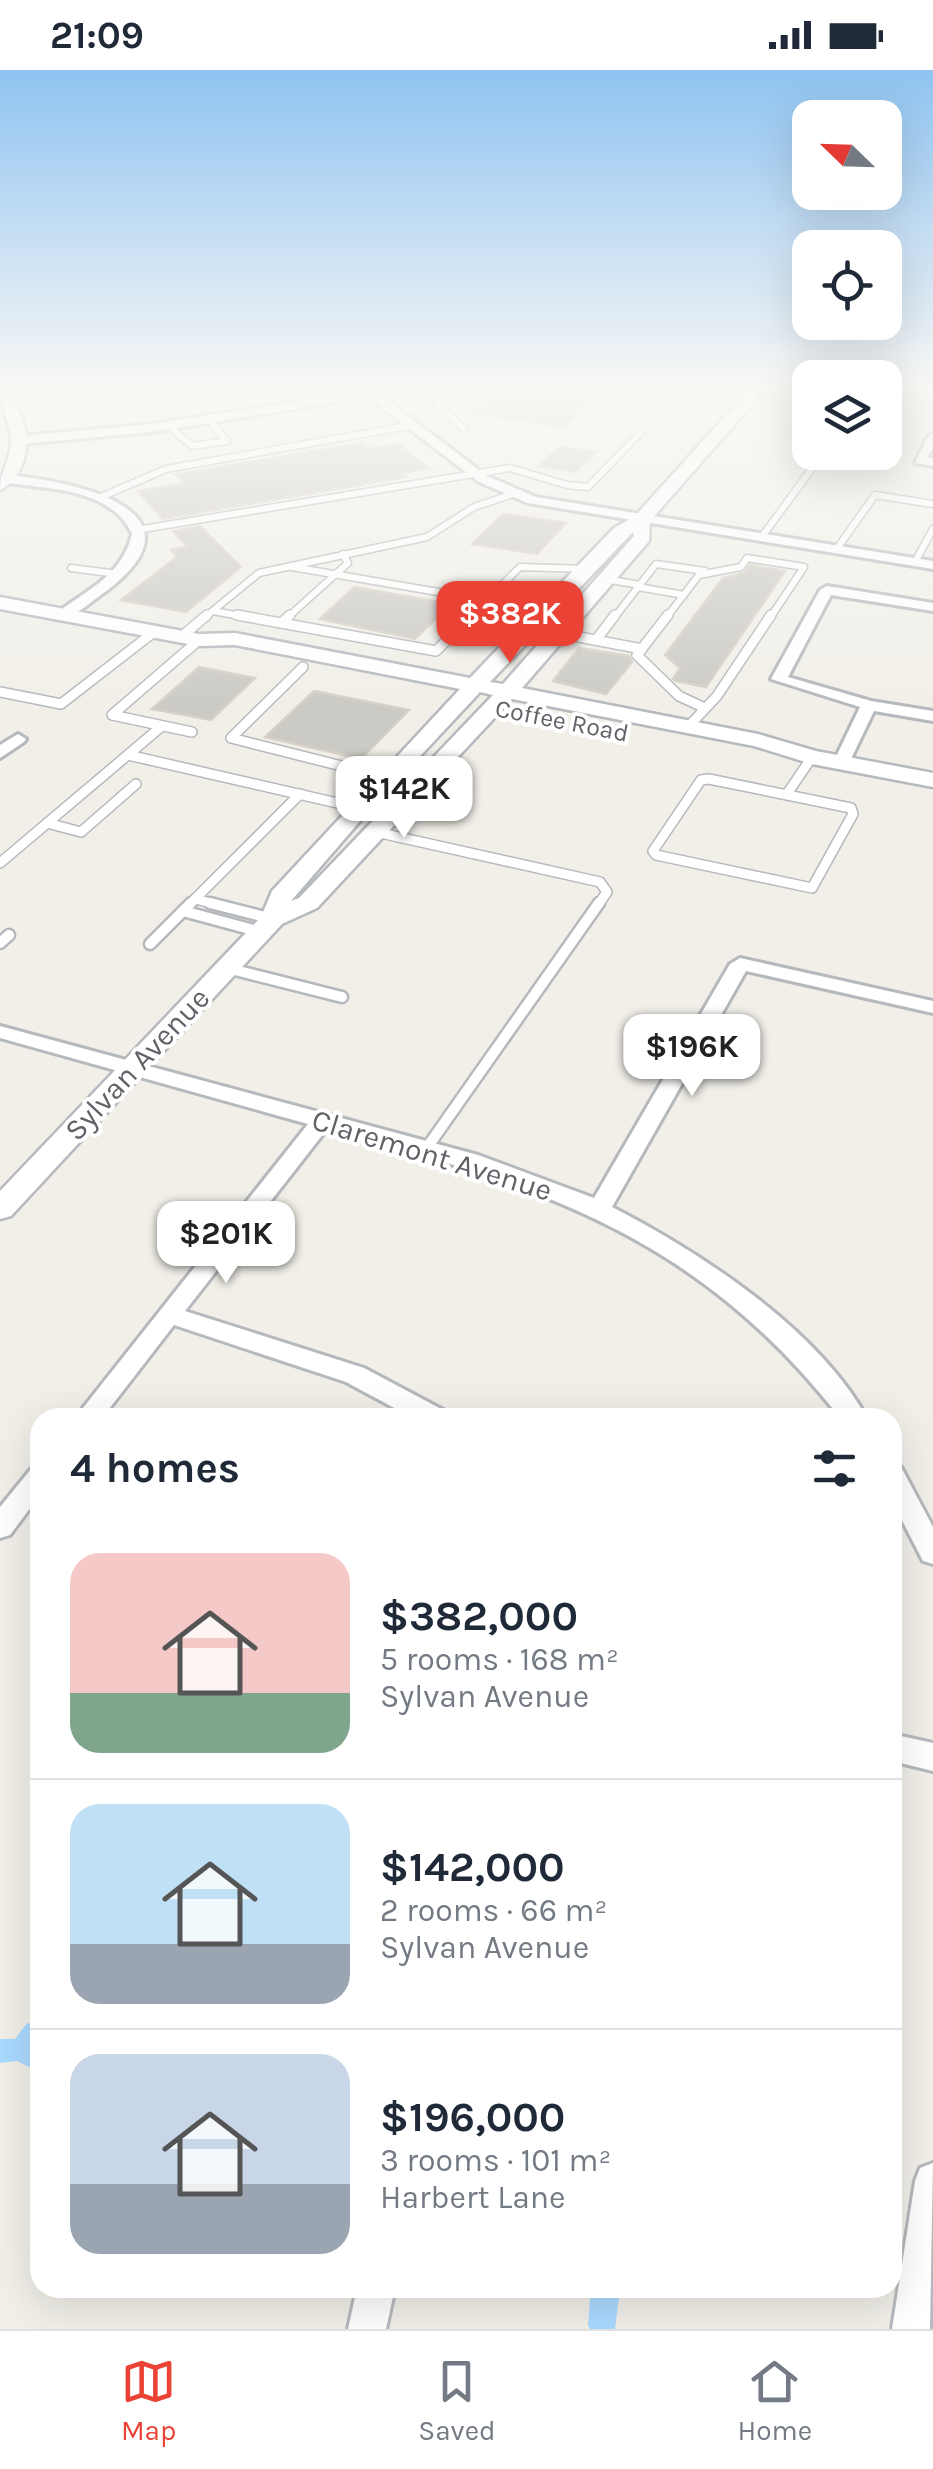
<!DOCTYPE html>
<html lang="en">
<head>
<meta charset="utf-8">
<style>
	:root { --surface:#fff; --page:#f2f2f3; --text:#1f2937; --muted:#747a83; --line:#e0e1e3; --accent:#ea4335 }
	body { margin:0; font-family:Karla,sans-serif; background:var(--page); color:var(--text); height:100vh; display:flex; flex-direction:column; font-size:38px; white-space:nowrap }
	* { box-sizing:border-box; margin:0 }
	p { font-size:32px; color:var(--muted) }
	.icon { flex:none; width:55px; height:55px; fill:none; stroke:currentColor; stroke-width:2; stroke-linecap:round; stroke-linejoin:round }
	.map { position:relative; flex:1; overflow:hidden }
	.panel { position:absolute; left:30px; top:1338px; width:872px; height:890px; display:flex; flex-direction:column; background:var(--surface); border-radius:30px; box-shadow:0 10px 40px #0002 }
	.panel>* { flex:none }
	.needle { width:65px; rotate:293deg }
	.tools { position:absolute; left:792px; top:30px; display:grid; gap:20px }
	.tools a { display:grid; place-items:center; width:110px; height:110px; border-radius:20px; background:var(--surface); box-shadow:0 10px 40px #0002; font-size:50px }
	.price { position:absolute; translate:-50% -85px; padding:0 22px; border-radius:20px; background:#fff; color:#222; font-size:32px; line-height:65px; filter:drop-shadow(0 2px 5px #0008) }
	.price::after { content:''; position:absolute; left:50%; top:60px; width:30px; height:22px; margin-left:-15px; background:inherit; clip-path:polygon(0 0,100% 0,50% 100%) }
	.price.active { background:var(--accent); color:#fff }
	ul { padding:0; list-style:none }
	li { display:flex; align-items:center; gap:30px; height:250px; padding:0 40px }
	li+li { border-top:2px solid var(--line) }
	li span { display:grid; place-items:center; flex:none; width:280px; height:200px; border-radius:30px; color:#555 }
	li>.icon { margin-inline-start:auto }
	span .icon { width:120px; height:120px; fill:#fffc; stroke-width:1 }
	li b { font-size:42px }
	h2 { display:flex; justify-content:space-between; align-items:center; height:120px; padding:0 40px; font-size:42px }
	.status { display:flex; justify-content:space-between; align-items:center; height:70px; padding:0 50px; background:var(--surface); direction:ltr }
	.status svg { height:28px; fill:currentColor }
	.tabs { display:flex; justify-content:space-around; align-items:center; height:140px; border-top:2px solid var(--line); background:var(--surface); font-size:28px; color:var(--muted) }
	.tabs a { display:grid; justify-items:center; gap:5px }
	.tabs .active { color:var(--accent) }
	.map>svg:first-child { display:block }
	.water { fill:#aadaff }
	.building { fill:#cccac5; stroke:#d6d1c6; stroke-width:2.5 }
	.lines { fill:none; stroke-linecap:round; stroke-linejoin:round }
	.lane-far2-casing { stroke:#b5b8bc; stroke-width:9 }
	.lane-far1-casing { stroke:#b5b8bc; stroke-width:12 }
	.lane-casing { stroke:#b5b8bc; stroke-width:15 }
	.street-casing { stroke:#b5b8bc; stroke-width:6 }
	.secondary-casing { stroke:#b6babf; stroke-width:5 }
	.lane-far2 { stroke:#fff; stroke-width:6 }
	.lane-far1 { stroke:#fff; stroke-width:9 }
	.lane { stroke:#fff; stroke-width:10 }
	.street { fill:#fff; fill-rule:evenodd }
	.secondary { fill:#fff; fill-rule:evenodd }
	.labels { text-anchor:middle; stroke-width:8; stroke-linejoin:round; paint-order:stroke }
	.far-street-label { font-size:25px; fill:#5f6368; stroke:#fff }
	.street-label { font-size:30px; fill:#5f6368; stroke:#fff }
</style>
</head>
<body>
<div class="status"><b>21:09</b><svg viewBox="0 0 49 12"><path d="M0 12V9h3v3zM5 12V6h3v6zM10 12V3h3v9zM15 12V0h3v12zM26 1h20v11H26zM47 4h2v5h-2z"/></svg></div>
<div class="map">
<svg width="933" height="2259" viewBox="0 0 933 2259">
	<rect width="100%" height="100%" fill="#f1efe8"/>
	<g class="water">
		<polygon points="27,1953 40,1957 40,1992 31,1998 17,1991 0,1993 0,1969 15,1969"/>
		<polygon points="591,2218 620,2220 615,2259 590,2259 588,2255"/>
	</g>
	<g class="building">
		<polygon points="561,321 601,321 562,357 472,343 496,323 514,326 525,335 532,328 549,331"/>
		<polygon points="362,373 369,379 398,374 428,398 401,403 406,407 163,449 138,421 185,413 176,404"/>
		<polygon points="560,377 596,382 575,402 539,396"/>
		<polygon points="503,444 566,453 537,484 472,474"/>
		<polygon points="200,456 241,497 186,542 121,530 177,487 171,480 187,477 173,461"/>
		<polygon points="750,495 785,501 706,617 676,611 673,609 680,598 665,585 723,508 744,503"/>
		<polygon points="354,517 451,534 415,569 320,549"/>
		<polygon points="579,578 629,586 632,592 606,624 553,611"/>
		<polygon points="199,597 255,608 211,650 152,639"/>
		<polygon points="314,621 409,640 361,689 265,667"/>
	</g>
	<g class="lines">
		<g class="lane-far2-casing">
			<g id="lane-far2">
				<polyline points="519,321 525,328"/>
				<polyline points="168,355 192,376 227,371 208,349"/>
				<polyline points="464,359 437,334 448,327 483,321"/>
				<polyline points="101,427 166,399 413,355"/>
				<polyline points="137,460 510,398 567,415 588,417 640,363"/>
				<polyline points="761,468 824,382"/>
				<polyline points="836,480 875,425 933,434"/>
				<polyline points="915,492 933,459"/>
				<polyline points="292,497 485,530"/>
				<polyline points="71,498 118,504"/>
				<polyline points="605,509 640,515"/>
				<polyline points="638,517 684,525"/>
				<polyline points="213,541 251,548"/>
				<polyline points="204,548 259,503 427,467 474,437 513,424"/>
				<polyline points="287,548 348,493 343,484"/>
				<polyline points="469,548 520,497 586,499"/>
				<polyline points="614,548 656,494 705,501"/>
				<polyline points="666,548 699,505 741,497 747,488 804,497 770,548"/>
			</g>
		</g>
		<g class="lane-far1-casing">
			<g id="lane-far1">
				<polyline points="237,545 436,581 472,545"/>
				<polyline points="668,545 637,585 679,626 705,638"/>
				<polyline points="281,553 290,545"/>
				<polyline points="558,563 642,579"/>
				<polyline points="181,567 207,545"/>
				<polyline points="596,570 615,545"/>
				<polyline points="303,597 231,668 389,708"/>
				<polyline points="0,622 61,634 154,562"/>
				<polyline points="688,657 717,626 771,545"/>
				<polyline points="192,662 112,645 199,570"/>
				<polyline points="128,685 359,738"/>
				<polygon points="709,709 851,738 853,744 812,818 656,785 653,781 701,710"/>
				<polyline points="787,724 812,687"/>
				<polyline points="47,753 81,762 136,714"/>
				<polyline points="376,762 600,812 607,822 598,835"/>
				<polyline points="0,793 162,656"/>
				<polyline points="195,829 219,835"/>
				<polyline points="189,835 300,724"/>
			</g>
		</g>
		<g class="lane-casing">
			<g id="lane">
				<polyline points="210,833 273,849"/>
				<polyline points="183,841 261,862"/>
				<polyline points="0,873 9,865"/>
				<polyline points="150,874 191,833"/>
				<polyline points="227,898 342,927"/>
				<polyline points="426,1079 599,833"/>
			</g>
		</g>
		<g class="street-casing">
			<g id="street">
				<polygon points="365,321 391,321 380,325 487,406 536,427 933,491 933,499 528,433 479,412 368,327 152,362 22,374 16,370 22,366 152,354"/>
				<polygon points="933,364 933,378 927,387 933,388 933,396 915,393 927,368"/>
				<path d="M5 405C79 411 218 443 98 527 86 536 72 549 58 548V542C89 519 123 504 132 464 111 417 44 419 1 412V406Z"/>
				<polygon points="827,516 933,533 933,541 831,525 788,607 871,631 933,641 933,651 874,641 849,693 841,698 833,693 860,637 771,609 820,520"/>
				<polygon points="18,664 26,669 24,672 0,688 0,675"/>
				<path d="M740 888 933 931V943L746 901 612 1137C701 1183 817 1258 867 1348H840C698 1166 541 1116 327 1059L185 1241 364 1298 445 1341 448 1348H413L346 1312 174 1255 102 1348H75L308 1054 0 968V956L478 1085 594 1128 730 894Z"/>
				<polygon points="892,1394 901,1397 933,1457 933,1494 923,1491 892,1431"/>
				<polygon points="40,1396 40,1425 10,1465 0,1468 0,1437 31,1399"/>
				<polygon points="892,1664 933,1673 933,1701 892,1691"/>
				<polygon points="933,2093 930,2259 892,2259 915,2111 920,2098"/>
				<polygon points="357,2218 395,2218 386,2259 348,2259"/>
			</g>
		</g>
		<g class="secondary-casing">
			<g id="secondary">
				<path d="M0 321C34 339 36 403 0 420 0 402 11 389 11 371 11 353 0 340 0 321Z"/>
				<path d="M748 321H764L650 451 649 471 522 618 758 664 816 681 933 703V717L812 694 754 676 512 629 317 838 282 854 11 1146 0 1149V1121L261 847 272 821 460 619 235 575 199 576 0 539V527L199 564 235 563 470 608 614 458 635 446ZM633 462 634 466 503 614 490 612ZM480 622 493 625 299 828 291 831 367 743Z"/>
			</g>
		</g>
		<use href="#lane-far2" class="lane-far2"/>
		<use href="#lane-far1" class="lane-far1"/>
		<use href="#lane" class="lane"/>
		<use href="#street" class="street"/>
		<use href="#secondary" class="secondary"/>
	</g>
	<linearGradient id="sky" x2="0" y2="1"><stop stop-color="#8fc3f1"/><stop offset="0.5" stop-color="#f9f8f5"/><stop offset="1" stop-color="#f9f8f5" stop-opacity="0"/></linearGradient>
	<rect width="933" height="637" fill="url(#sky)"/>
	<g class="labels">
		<g class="far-street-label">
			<text transform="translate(562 650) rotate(11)" y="9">Coffee Road</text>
		</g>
		<g class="street-label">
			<text transform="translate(137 994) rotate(-47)" y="10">Sylvan Avenue</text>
			<text transform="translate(432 1085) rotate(17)" y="10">Claremont Avenue</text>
		</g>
	</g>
</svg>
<div class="tools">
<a><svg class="needle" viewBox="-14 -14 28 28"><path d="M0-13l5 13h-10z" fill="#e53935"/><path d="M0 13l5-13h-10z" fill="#747a83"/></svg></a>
<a><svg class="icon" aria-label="locate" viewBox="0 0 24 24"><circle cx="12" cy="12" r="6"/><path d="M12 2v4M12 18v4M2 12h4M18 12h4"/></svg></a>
<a><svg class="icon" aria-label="layers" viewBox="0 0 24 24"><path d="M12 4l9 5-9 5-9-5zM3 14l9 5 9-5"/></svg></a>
</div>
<b class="price active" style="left:510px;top:596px">$382K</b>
<b class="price" style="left:404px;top:771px">$142K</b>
<b class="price" style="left:692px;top:1029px">$196K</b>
<b class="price" style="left:226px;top:1216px">$201K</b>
<section class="panel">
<h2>4 homes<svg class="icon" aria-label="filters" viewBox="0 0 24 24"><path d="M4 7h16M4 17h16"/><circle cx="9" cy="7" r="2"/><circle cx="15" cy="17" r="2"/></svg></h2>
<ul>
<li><span style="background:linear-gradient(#f6c9c9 70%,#7fa58c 0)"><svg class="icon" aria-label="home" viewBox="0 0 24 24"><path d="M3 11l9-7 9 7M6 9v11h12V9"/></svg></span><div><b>$382,000</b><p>5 rooms · 168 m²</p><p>Sylvan Avenue</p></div></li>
<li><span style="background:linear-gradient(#bfe0f5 70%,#9aa5b1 0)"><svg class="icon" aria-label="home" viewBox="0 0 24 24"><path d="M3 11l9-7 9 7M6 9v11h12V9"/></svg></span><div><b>$142,000</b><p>2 rooms · 66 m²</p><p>Sylvan Avenue</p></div></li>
<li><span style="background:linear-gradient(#c9d6e8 65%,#9aa5b1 0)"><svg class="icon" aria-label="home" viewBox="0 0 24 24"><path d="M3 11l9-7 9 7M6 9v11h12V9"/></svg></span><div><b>$196,000</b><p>3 rooms · 101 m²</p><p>Harbert Lane</p></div></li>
</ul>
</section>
</div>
<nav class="tabs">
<a class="active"><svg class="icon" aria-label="map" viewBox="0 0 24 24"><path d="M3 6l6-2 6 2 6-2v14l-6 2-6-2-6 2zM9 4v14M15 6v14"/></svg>Map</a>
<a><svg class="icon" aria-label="saved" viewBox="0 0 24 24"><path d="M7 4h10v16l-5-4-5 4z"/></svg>Saved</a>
<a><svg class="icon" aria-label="home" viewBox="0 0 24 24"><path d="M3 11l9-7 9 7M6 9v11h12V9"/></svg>Home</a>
</nav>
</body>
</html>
